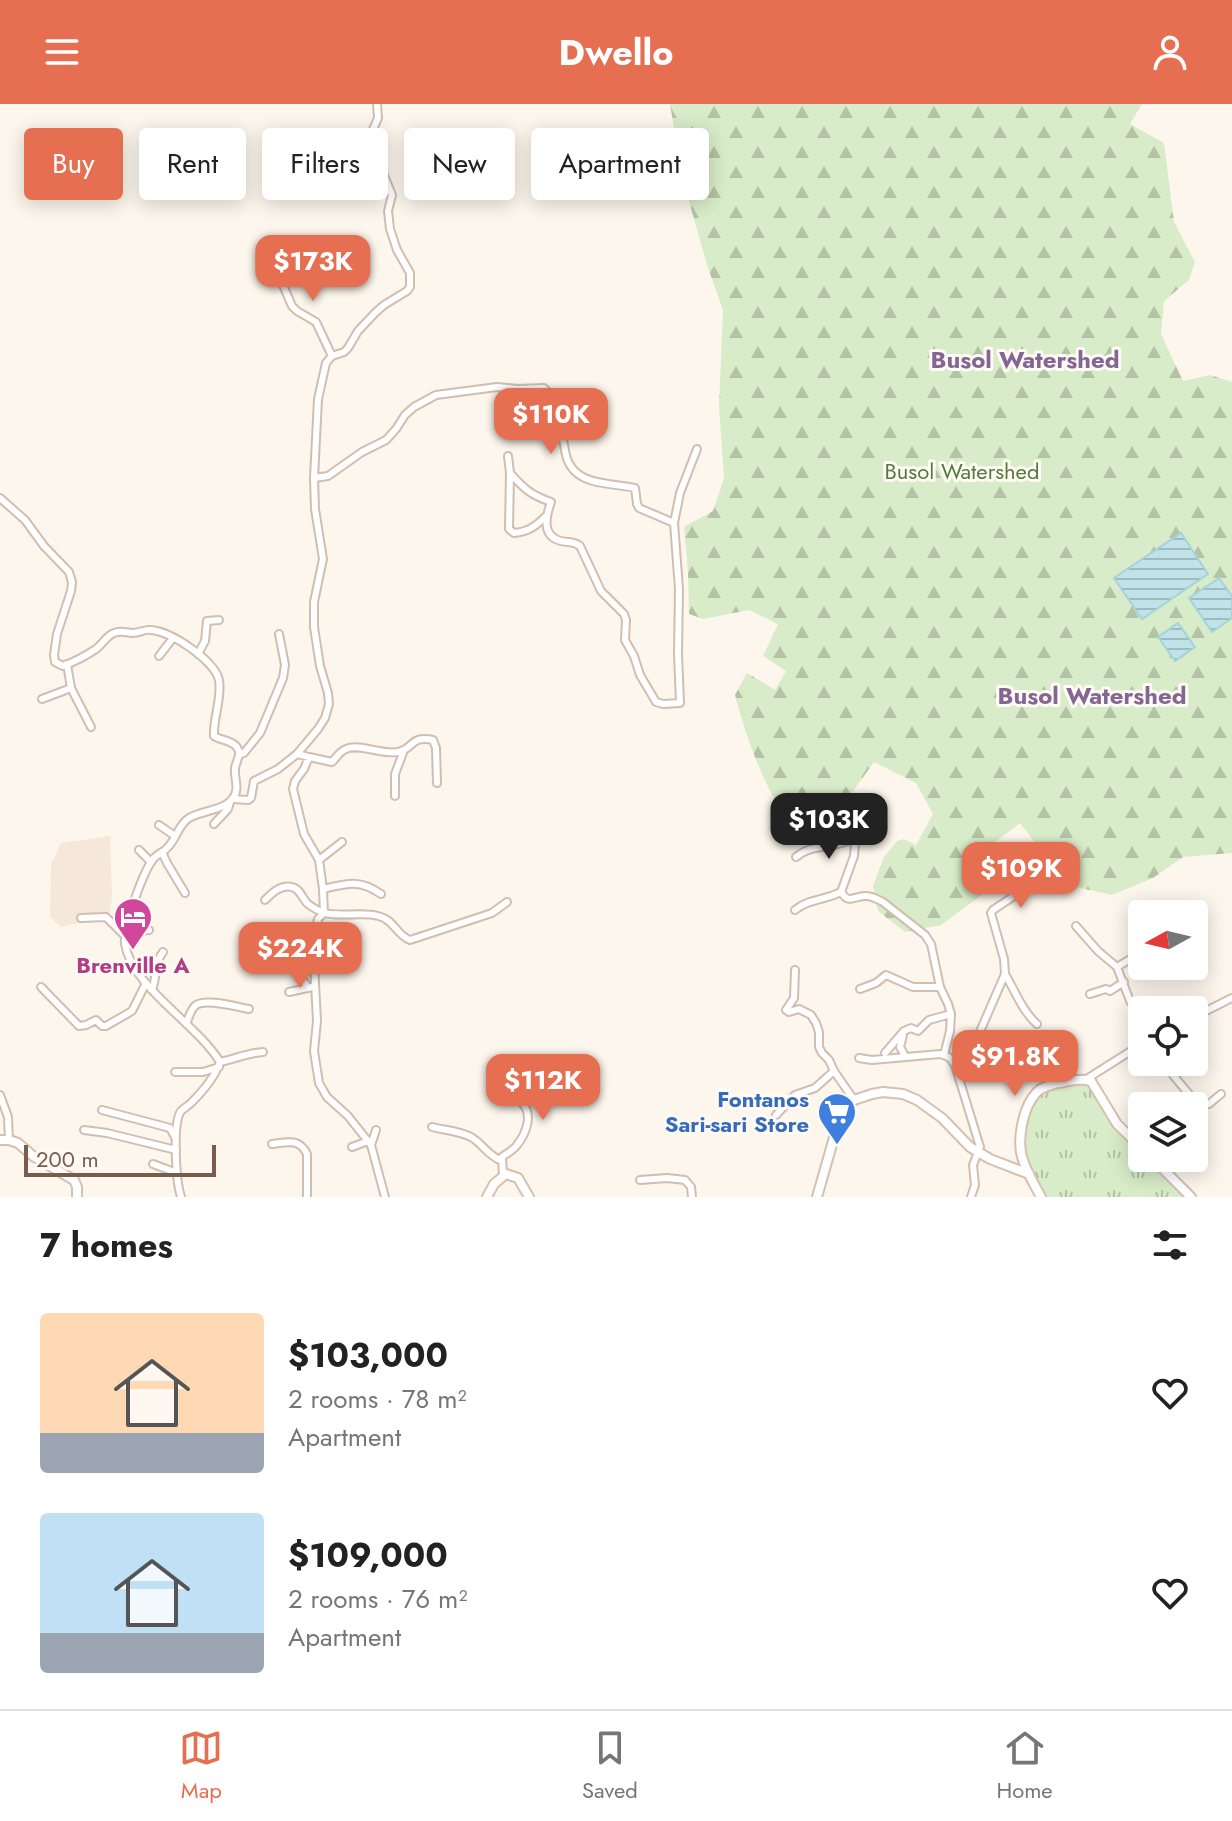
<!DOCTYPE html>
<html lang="en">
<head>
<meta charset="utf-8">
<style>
	:root { --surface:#fff; --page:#f2f2f2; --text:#222; --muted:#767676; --line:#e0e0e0; --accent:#e76f51 }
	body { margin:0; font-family:Jost,sans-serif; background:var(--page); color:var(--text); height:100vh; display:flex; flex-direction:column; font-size:30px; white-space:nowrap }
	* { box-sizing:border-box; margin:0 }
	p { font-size:26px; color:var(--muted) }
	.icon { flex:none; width:44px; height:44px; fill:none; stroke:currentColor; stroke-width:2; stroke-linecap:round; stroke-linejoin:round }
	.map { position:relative; height:1093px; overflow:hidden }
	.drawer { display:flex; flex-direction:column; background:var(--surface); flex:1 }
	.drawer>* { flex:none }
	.top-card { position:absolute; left:24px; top:24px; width:800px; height:72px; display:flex; gap:16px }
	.needle { width:52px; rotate:262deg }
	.fabs { position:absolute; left:1128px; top:796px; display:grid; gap:16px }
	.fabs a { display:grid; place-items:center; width:80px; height:80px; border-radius:8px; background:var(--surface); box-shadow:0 4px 20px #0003; font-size:40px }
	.scale { position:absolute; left:24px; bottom:20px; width:192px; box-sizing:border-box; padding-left:8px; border:4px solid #7a5c4d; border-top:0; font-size:22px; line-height:28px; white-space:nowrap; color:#7a5c4d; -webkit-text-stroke:6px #fffaf3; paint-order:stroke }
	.price { position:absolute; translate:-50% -68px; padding:0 18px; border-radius:16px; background:var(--accent); color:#fff; font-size:26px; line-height:52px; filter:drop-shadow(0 2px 4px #0008) }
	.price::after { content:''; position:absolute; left:50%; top:48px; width:24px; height:18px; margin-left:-12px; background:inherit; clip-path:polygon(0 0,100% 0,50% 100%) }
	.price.on { background:#222; color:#fff }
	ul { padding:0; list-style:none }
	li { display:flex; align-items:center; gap:24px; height:200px; padding:0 40px }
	li span { display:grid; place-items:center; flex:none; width:224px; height:160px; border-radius:8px; color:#555 }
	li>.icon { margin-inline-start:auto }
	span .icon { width:96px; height:96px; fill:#fffc; stroke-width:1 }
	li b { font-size:34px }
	h2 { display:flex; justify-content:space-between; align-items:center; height:96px; padding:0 40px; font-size:34px }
	.tag { padding:0 28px; border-radius:8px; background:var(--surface); box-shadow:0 4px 20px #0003; font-size:28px; line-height:72px }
	.tag.on { background:var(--accent); color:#fff }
	header { display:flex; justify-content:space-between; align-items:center; height:104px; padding:0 40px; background:var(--accent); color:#fff; font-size:36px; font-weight:700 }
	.menu { display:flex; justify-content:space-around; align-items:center; height:112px; border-top:2px solid var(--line); background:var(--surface); font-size:22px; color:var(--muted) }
	.menu a { display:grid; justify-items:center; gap:4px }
	.menu .on { color:var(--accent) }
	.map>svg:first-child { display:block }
	.residential { fill:#f5e8da }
	.forest { fill:url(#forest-firs) }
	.park { fill:url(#park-tufts) }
	.water { fill:url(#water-rules); stroke:#a5d3da; stroke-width:2 }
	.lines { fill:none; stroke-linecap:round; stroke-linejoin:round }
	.street-casing { stroke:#d1beb0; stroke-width:10 }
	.secondary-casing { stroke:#d6c0b0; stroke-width:12 }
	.street { stroke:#fff; stroke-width:6 }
	.secondary { stroke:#fff; stroke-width:8 }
	.labels { text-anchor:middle; stroke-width:6; stroke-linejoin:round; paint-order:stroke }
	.park-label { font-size:22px; fill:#537a41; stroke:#fffaf3 }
	.hotel-label { font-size:22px; font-weight:bold; fill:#b23c85; stroke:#fffaf3 }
	.shop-label { font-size:22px; font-weight:bold; fill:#366cbe; stroke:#fffaf3; text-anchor:end }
	.neighbourhood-label { font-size:24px; font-weight:bold; fill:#846695; stroke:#fffaf3 }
</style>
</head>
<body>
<header><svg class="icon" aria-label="menu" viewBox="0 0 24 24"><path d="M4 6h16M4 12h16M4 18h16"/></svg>Dwello<svg class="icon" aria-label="person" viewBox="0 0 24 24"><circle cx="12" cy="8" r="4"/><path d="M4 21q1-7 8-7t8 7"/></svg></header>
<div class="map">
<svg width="1232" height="1093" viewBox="0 0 1232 1093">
	<defs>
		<pattern id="forest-firs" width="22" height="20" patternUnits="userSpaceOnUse" patternTransform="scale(2)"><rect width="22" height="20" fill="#d8ecc9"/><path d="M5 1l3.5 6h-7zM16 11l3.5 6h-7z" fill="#b4c2a5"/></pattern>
		<pattern id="park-tufts" width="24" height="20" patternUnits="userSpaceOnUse" patternTransform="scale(2)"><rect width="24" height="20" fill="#d8ecc9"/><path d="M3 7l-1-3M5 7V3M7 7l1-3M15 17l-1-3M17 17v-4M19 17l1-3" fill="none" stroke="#b4c2a5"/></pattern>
		<pattern id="water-rules" width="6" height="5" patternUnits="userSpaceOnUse" patternTransform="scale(2)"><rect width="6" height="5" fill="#bfe3e8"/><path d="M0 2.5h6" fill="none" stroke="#a0bbbe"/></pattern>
	</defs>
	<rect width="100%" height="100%" fill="#fdf6ec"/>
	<polygon class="residential" points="110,732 112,794 109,811 106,815 82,818 61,823 50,813 51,760 61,739"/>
	<path class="forest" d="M670 0H1142L1130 20 1164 39 1174 118 1195 158 1189 176 1164 197 1161 230 1183 277 1210 271 1232 278V749L1183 753 1153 774 1112 791 1067 781 1020 719 990 742 983 790 941 821 905 828 878 807 873 782 884 753 897 737 904 735 916 741 933 710 916 679 874 658 821 732 792 725C765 684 747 638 735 591L747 569 775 586 786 567 763 552 778 520 749 506 703 515 689 510 688 468 684 423 713 407 724 374 719 302 723 206 707 161 682 72Z"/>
	<path class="park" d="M1078 979H1085L1091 982 1114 1022 1142 1049V1054H1147L1186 1093H1046C1029 1064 1018 1044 1029 1010 1032 1003 1036 994 1042 989 1051 982 1067 982 1078 979Z"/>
	<g class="water">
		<polygon points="1181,429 1208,470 1142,515 1114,474"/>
		<polygon points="1219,474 1232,492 1232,514 1212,528 1189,494"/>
		<polygon points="1178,519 1195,543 1175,557 1158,533"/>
	</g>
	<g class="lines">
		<g class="street-casing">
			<g id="street">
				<polyline points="271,153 292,202 297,207 316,218 332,252"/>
				<path d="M508 352 510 369 509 425 514 429C527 428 535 423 545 413"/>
				<path d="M314 374 328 372 362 348 386 336 396 325 405 311 414 303 436 291 497 283 518 285 544 284C555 295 558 302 557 318 557 325 561 330 563 336 565 344 565 354 570 361 582 382 614 379 635 384L637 400 639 404 674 419 679 485 678 550 680 599 663 600 656 598 640 571 634 552 625 536 626 516 624 510 601 487 580 442C573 437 569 439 561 437 541 432 546 412 551 398 531 391 524 385 510 369"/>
				<path d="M0 394 25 416 44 442 69 468 72 478 71 487 57 530 54 551 55 558 63 562C74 558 87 551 96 545 103 540 106 532 114 529 121 526 126 529 133 529 139 529 145 525 151 526 171 527 215 557 219 576 222 596 213 613 214 632 220 636 230 636 236 642 237 643 238 645 239 647 240 653 236 658 235 664 234 675 240 685 233 694 224 707 202 706 189 714 178 721 177 734 168 743 164 748 158 750 154 754 143 767 123 824 125 840 132 883 196 919 220 958 215 973 202 988 191 999 188 1002 184 1004 181 1007 172 1020 176 1077 181 1093"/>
				<polyline points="674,419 680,389 697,345"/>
				<polyline points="198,550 205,537 207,517 219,516"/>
				<polyline points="159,552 173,534"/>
				<polyline points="67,560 71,584 91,623"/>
				<polyline points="42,595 71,584"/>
				<polyline points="240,650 244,649 260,629 283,574 285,561 279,530"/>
				<polyline points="297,650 309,653 304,665 295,677 293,685 304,730 319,756 323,785 324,809 318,815 313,841 317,917 314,947 319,979 327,993 348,1012 371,1041 385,1093"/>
				<path d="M309 653 332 658C336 654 340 647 346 645 359 639 382 651 398 648 414 645 410 631 433 636L436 644 437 679"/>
				<polyline points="395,692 395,670 404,646"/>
				<polyline points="233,695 248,696 251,694 254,677 278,665 297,650 318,625 325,614 329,600 328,589 320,562 314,523 314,498 323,455 315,405 314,374 318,295 326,259 332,252 344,248 348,244 358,227 375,209 384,201 407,187 410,183 410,169 397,146 390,125 388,107 392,91 371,40 371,30 378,14 377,0"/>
				<polyline points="214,720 228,705 230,698"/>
				<polyline points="159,721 175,732"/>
				<polyline points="139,746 151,758"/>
				<polyline points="162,748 167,759 185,789"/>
				<polyline points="319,756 342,738"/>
				<path d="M323 785C347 779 360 775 381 790"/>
				<path d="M841 788C849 800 852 793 864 792 871 791 877 795 883 798L925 831 931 840 940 883 948 900 951 910 950 927 944 951"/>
				<path d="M265 796C272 789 281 780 292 783 301 785 302 795 308 800 313 804 319 807 325 809 342 814 372 805 387 816 396 822 399 832 410 836L492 809 507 798"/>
				<path d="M795 806C808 795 825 796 841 788L854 752 855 739 851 735C847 737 842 739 838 740 822 744 809 742 796 753"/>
				<polyline points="81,814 106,813 124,831"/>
				<polyline points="1076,822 1098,847 1117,863 1130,897 1142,913"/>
				<polyline points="125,829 149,826"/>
				<polyline points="290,855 308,884"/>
				<polyline points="1117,863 1142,848"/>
				<polyline points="795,866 794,894 786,906 789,908 799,905 811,911 816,919 819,928 819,943 822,949 829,956 834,967 854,996"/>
				<path d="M1005 870C1015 887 1023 908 1037 920"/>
				<polyline points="41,883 79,922 86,921 96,916 102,922 106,922 132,907 146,879"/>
				<polyline points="860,885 876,879 886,871 913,883 940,883"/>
				<path d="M152 886C157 873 154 859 163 848"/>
				<polyline points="289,888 312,883"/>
				<polyline points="1090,890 1106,885 1110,887 1124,878"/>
				<polyline points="1194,913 1232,894"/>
				<path d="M187 918C189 912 191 905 196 901 206 894 237 903 249 905"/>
				<polyline points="903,931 900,943 904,950"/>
				<polyline points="885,949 904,927 911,924 918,927 929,916 951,910"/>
				<polyline points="944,951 950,954 955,961 980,1043 973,1061 975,1081 971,1093"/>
				<polyline points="859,954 872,956 940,950 944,951"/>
				<path d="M220 958C235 955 247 949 263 948"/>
				<polyline points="1166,958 1173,971 1198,1001 1209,1000 1221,990"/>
				<polyline points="955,961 975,939 1005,870 1004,855 991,809 993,806 1011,794 1025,779"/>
				<polyline points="175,968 203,968 219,963"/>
				<path d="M500 971C505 989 511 988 523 1000 533 1011 526 1030 517 1041 514 1046 507 1049 502 1053L503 1071"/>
				<polyline points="1085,976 1142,940"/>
				<polyline points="0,991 8,1013 9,1036"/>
				<polyline points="102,1006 170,1024 175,1033"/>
				<polyline points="776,1011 795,991 815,984 834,967"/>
				<path d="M432 1023C444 1026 460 1027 471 1033 483 1040 488 1052 502 1057"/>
				<polyline points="84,1026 107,1029 176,1046"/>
				<path d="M272 1040C288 1038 299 1034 307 1050V1093"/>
				<polyline points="371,1041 376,1026"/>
				<polyline points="352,1043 368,1037"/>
				<polyline points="153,1060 177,1069"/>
				<polyline points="640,1076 667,1074 685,1076 691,1083 692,1093"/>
			</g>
		</g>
		<g class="secondary-casing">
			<g id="secondary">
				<polyline points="0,1036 9,1036 18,1039 33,1052 74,1076 77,1083 77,1093"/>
				<polyline points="1152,1054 1191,1093"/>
				<polyline points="487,1093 494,1080 506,1070 518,1074 529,1093"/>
				<polyline points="817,1093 841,1009 854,996 872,990 883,988 903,990 917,996 942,1014 970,1043 990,1055 1029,1070"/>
				<path d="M1041 1093C1034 1080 1026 1067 1022 1053 1017 1035 1023 1002 1037 988 1042 983 1048 982 1054 980 1067 977 1079 974 1091 977L1117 1020 1142 1044"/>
			</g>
		</g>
		<use href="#street" class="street"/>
		<use href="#secondary" class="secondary"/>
	</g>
	<defs>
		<g id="hotel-pin" transform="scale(2)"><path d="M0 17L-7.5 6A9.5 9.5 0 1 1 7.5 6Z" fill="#d1479c" stroke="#fffaf3"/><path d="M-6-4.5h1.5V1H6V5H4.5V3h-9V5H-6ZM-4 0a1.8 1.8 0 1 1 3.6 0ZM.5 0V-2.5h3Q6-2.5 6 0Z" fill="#fff"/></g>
		<g id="supermarket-pin" transform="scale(2)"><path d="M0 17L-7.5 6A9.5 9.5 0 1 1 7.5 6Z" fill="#3f7fe0" stroke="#fffaf3"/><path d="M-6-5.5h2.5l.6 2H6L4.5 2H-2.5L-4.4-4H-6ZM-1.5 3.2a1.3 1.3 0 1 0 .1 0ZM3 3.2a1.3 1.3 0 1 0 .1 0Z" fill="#fff"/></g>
	</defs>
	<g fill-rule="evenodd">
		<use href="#hotel-pin" x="133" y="813"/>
		<use href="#supermarket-pin" x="837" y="1008"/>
	</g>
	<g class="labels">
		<g class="park-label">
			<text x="962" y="375">Busol Watershed</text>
		</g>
		<g class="hotel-label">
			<text x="133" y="869">Brenville A</text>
		</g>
		<g class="shop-label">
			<text x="809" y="1003">Fontanos<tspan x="809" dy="25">Sari-sari Store</tspan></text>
		</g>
		<g class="neighbourhood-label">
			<text x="1025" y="264">Busol Watershed</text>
			<text x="1092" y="600">Busol Watershed</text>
		</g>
	</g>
</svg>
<div class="fabs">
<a><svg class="needle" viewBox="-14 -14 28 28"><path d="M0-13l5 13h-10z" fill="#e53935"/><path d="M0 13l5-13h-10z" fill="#767676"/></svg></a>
<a><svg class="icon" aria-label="locate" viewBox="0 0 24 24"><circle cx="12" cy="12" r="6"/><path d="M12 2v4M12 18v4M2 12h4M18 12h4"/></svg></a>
<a><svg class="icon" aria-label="layers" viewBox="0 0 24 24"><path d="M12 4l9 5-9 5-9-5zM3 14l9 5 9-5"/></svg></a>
</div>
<div class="scale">200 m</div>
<b class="price" style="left:313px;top:199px">$173K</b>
<b class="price" style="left:551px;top:352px">$110K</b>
<b class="price on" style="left:829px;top:757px">$103K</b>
<b class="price" style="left:1021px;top:806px">$109K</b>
<b class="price" style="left:300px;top:886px">$224K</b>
<b class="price" style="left:1015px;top:994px">$91.8K</b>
<b class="price" style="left:543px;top:1018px">$112K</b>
<div class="top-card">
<a class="tag on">Buy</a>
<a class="tag">Rent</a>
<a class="tag">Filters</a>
<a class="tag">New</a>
<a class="tag">Apartment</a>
</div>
</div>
<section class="drawer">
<h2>7 homes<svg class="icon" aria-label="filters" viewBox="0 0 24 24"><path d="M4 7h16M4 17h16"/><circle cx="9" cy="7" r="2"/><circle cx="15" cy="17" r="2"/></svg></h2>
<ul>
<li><span style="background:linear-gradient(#ffd9b3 75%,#9aa5b1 0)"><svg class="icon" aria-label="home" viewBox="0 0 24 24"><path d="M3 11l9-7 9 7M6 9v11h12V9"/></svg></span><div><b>$103,000</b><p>2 rooms · 78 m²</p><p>Apartment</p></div><svg class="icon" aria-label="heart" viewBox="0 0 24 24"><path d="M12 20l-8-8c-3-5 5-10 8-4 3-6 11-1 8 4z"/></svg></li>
<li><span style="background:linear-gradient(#bfe0f5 75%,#9aa5b1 0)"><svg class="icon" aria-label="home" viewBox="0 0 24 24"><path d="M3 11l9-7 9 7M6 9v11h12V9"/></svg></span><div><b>$109,000</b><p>2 rooms · 76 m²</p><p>Apartment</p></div><svg class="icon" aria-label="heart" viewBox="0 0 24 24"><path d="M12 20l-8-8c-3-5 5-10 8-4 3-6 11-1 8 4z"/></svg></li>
</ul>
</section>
<nav class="menu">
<a class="on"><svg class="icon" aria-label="map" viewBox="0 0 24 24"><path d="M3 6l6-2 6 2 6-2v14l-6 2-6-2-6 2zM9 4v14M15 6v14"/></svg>Map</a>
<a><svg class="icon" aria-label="saved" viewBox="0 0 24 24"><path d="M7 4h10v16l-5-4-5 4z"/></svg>Saved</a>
<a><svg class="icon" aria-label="home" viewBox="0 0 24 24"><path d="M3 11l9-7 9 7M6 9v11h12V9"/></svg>Home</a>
</nav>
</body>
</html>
